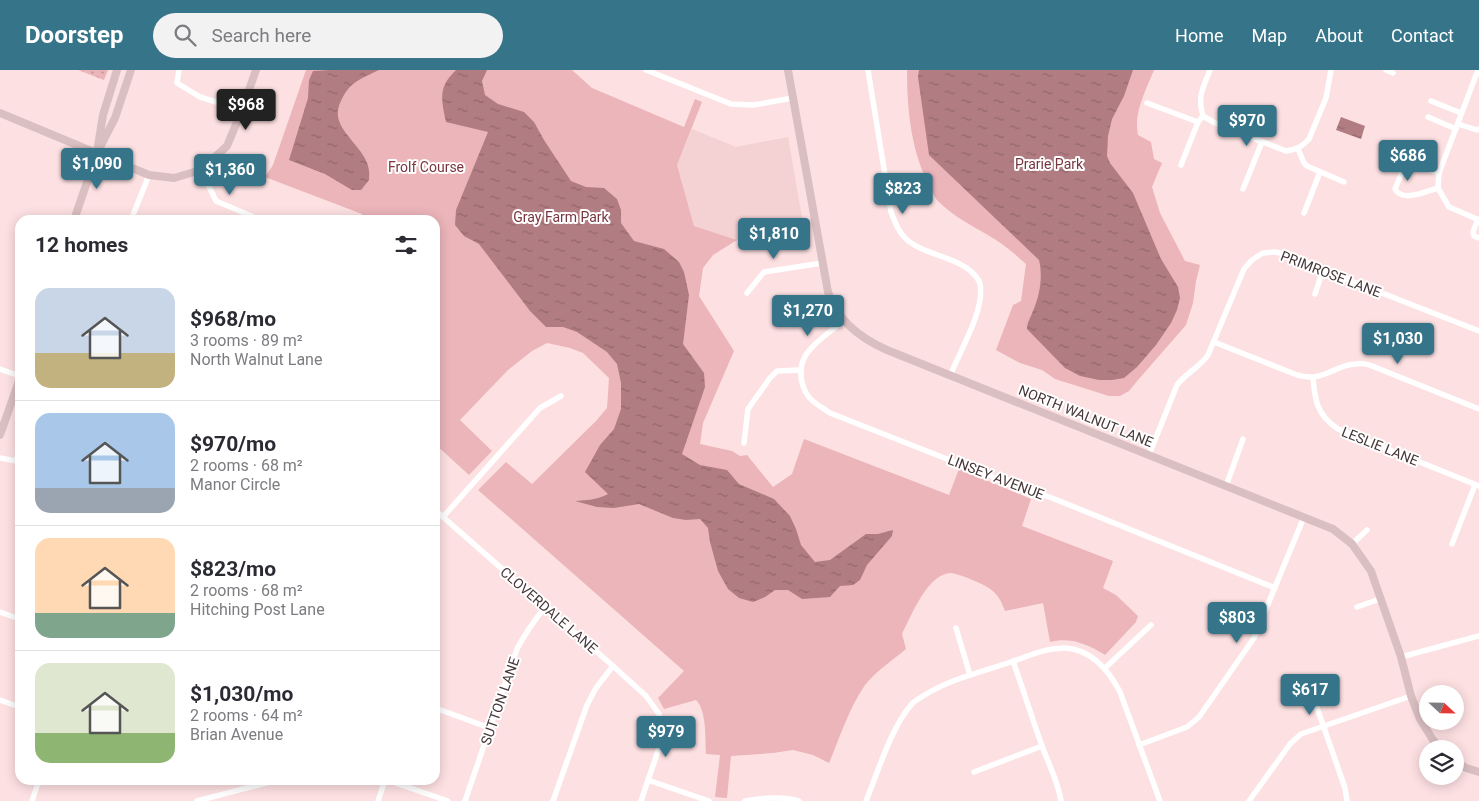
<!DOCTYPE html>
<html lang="en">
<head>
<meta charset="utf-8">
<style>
	:root { --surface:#fff; --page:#f2f2f3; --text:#2b2b33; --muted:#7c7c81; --line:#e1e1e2; --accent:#357489 }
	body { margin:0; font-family:Roboto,sans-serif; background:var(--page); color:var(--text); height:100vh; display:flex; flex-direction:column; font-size:19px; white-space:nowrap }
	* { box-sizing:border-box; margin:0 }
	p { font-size:16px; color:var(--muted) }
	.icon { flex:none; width:28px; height:28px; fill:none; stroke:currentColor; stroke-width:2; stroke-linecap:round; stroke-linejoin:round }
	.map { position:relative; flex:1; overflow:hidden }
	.sheet { position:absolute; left:15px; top:145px; width:425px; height:570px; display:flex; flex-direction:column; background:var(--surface); border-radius:15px; box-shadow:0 2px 12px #0003 }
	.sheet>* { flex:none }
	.needle { width:32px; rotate:112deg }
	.fabs { position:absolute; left:1419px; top:615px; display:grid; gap:10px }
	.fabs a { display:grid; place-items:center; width:45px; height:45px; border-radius:50%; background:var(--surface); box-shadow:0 2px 12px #0003; font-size:25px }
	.price { position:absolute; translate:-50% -42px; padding:0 11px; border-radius:5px; background:var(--accent); color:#fff; font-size:16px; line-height:32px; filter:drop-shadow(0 1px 2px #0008) }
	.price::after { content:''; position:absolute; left:50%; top:30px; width:15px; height:11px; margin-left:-8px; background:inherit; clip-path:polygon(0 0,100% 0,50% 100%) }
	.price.active { background:#222; color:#fff }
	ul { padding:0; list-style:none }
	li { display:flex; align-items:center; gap:15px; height:125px; padding:0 20px }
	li+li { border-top:1px solid var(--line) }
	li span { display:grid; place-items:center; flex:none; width:140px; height:100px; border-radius:15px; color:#555 }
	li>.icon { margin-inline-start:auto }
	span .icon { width:60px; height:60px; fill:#fffc; stroke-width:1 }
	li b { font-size:21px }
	h2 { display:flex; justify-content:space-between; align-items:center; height:60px; padding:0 20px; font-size:21px }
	header { display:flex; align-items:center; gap:30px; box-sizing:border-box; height:70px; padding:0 25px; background:var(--accent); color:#fff }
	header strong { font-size:24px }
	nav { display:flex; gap:28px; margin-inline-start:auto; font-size:18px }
	.search { width:350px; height:45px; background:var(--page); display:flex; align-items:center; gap:12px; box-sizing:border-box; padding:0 18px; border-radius:28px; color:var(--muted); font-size:19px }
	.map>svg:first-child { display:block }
	.built { fill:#f4d1d3 }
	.grass { fill:url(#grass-dots) }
	.park { fill:#ebb5ba }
	.water { fill:url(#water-ripples) }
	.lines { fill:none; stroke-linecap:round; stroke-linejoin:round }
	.street { stroke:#fff; stroke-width:5.5 }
	.secondary { stroke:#dabfc2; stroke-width:8 }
	.labels { text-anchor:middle; stroke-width:4; stroke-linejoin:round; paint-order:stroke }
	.park-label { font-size:14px; fill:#793540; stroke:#fff }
	.street-label { font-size:14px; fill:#453638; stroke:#fff }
</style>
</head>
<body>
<header>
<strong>Doorstep</strong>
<div class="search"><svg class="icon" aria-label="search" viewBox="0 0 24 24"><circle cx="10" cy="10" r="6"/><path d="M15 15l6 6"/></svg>Search here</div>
<nav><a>Home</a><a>Map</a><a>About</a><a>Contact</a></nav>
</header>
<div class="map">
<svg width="1479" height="731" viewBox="0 0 1479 731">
	<defs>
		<pattern id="grass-dots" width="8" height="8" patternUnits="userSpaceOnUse" patternTransform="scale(1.25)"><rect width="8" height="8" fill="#ebb5ba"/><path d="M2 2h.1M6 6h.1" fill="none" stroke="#c09498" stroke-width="1.8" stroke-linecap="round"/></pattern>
		<pattern id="water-ripples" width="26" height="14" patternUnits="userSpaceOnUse" patternTransform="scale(1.25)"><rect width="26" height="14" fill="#b17d82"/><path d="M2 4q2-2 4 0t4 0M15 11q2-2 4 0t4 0" fill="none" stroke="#92676b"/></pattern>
	</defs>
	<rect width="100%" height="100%" fill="#fde0e2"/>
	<polygon class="built" points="692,59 736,77 788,67 804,159 737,170 694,156 677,95"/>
	<polygon class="grass" points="78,0 108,0 104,10"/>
	<g class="park">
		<path d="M306 0H572L592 18 684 57 695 29 702 32 677 95 694 156 737 170 713 185 703 198 699 226 734 281 703 353 700 374 732 381 740 386 747 385 773 417 792 404 804 369 949 425 959 399 1031 429 1022 456 1113 491 1103 518 1116 525 1138 546 1136 552 1105 585C1087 574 1071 567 1050 572L1043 533 1005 541C999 524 993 519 977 512 970 509 959 504 951 503 928 503 911 546 902 564L906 579C893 590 876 601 865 615 849 638 840 667 829 693L813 685 793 680 773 683 731 686 727 728 715 727 720 685 706 684C705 669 707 641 696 630L664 639 658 628 684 601 478 420 506 392 532 414 596 351 607 338 609 308 583 283 570 278 547 273 532 281 508 300 460 350 492 381 469 405 435 374V150H360L362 144 265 107 273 95Z"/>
		<path d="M907 0H1154C1146 20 1133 43 1138 65L1151 72 1154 89 1162 93 1152 117 1160 143 1185 191 1200 195 1196 211 1193 233 1186 255 1138 310 1129 321 1120 326H1109L1055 309 1042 300 1020 293 996 280 1013 235 1021 231 1026 194C1017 186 1007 177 996 170 977 158 955 148 939 132 935 129 933 123 931 119 911 83 907 40 907 0Z"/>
	</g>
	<g class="water">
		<path d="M330 0H379C361 9 350 11 341 31 325 62 375 77 369 110L361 120H352L325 104 289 90 308 28 309 10 313 1Z"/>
		<path d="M456 0H487L482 11 485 25 498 34 524 42 534 52 544 70 571 111 586 117 604 118 617 129 621 140V153L634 171 664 179 679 192 684 202 689 225 683 274 704 303 705 317 682 384 700 395 727 400 739 414 774 429 790 446 796 459 801 475 815 492 830 490 866 464H878L893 460 892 466 867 495 860 510 853 515 840 516 830 527 802 529 788 520H775L765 527 753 532 739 528 728 519 718 501 710 472 708 458 700 449 686 450 673 448 639 434 614 438 597 437 575 431C587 430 597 430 608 424L585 402 600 375 614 359 621 339V313L617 294 607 282 577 262 563 257H546L530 241 479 174 464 166 455 155 456 140 488 62 446 52C441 29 438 17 456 0Z"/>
		<path d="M919 0H1133L1124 26 1112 49 1108 66 1107 86 1110 93 1133 123 1161 189 1178 217 1180 228 1177 240 1171 253 1156 275 1137 297 1124 308 1112 310H1099L1080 306 1065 298 1027 259C1027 252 1031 247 1033 241 1040 225 1043 206 1039 190L929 85 918 7Z"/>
		<polygon points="1341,47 1365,56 1361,69 1336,60"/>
	</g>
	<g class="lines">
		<g class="street">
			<polyline points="179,0 177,13 200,27 242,40"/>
			<polyline points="646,0 731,34 754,35 793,28"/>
			<path d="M868 0 891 142C895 152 898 161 906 169 926 187 966 187 979 211 981 215 981 225 980 230 977 252 959 284 950 306"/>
			<path d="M1210 0C1203 18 1197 27 1203 46L1215 53 1286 81C1297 79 1302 77 1309 69L1326 28 1331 0"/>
			<polyline points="1386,0 1393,3"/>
			<polyline points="1478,0 1439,103 1438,118 1449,137 1479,150"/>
			<polyline points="1431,31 1461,43"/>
			<polyline points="1147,33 1198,52"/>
			<polyline points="1428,47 1456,59"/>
			<polyline points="1458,54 1477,60 1479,59"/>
			<polyline points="1298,79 1304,93 1307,96 1344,112"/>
			<polyline points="1181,95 1198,52 1203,46"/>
			<polyline points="201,100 216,131 261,150"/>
			<path d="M1438 118C1426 121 1403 133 1395 119L1405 95 1409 93 1439 103"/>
			<polyline points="1243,119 1262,72"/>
			<polyline points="1304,143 1320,102"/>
			<polyline points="1478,149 1473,162 1474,166 1479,168"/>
			<polyline points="131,150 149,105"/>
			<polyline points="747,223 764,202 822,193"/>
			<polyline points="1315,224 1323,200"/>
			<path d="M844 251C832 260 817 270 808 282 798 294 799 313 808 326 813 333 823 338 830 343L1003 411 1052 428 1275 518"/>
			<path d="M1214 272 1297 305C1324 313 1333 295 1356 294 1361 293 1367 294 1372 296L1479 339"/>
			<polyline points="0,299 20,306"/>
			<path d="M1313 308C1315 331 1317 345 1338 359L1479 416"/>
			<polyline points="744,373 748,339 770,308 777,301 800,300"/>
			<path d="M1149 385 1177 315C1186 303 1200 297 1208 285L1244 199 1252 190 1258 186 1263 183 1274 182 1288 184 1323 200 1479 261"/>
			<polyline points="0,388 16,391 20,377"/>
			<polyline points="1226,416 1243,369"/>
			<polyline points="435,440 613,596 646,626 659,644 662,656 662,669 641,731"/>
			<polyline points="443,447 540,338 561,326"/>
			<polyline points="1352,474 1367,460"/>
			<polyline points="1452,474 1475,415"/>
			<polyline points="1357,537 1380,529"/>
			<polyline points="0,542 20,549"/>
			<polyline points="956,558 970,605"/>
			<polyline points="1401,587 1479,566"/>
			<path d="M1013 591C1023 619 1032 648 1042 676 1049 695 1058 711 1061 731"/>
			<polyline points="1105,598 1151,555"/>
			<polyline points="1314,629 1345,718 1347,731"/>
			<polyline points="0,630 20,637"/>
			<polyline points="435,638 490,658"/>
			<polyline points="1139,675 1187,657 1199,647 1254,568 1304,447"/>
			<polyline points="974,702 1042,676"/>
			<polyline points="387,710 448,731"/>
			<polyline points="648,710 709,731"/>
			<polyline points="32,731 39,710"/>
			<polyline points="197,731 277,710"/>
			<polyline points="378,731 385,710"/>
			<path d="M465 731 517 579C525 563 534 551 545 537"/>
			<polyline points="553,731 587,635 596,618 613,596"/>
			<path d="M745 731C760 728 784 726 799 731"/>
			<path d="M866 731C878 702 891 658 911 635 914 631 919 629 923 626 950 609 981 602 1011 592 1029 586 1047 577 1066 578 1092 580 1109 601 1120 622L1160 731"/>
			<polyline points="1249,731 1290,674 1301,664 1411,626"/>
		</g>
		<g class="secondary">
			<path d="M788 0 828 222C837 251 860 268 887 280L1333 459 1352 474 1371 501 1401 587 1411 626 1420 649 1433 670 1441 679"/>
			<polyline points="0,43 149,105 174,108 201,100 227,76 242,40 256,0"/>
			<polyline points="98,76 103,45 117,0"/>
			<polyline points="74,150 97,83 115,48 131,0"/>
			<polyline points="0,365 20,308"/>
			<polyline points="1455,691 1466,698 1479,702"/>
		</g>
	</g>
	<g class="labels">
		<g class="park-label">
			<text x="1049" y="99">Prarie Park</text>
			<text x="426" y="102">Frolf Course</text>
			<text x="561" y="152">Gray Farm Park</text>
		</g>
		<g class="street-label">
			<text transform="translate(1331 204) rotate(21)" y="5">PRIMROSE LANE</text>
			<text transform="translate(1086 346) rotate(22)" y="5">NORTH WALNUT LANE</text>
			<text transform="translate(1380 376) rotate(22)" y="5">LESLIE LANE</text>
			<text transform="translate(996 407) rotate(21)" y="5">LINSEY AVENUE</text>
			<text transform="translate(549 540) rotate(41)" y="5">CLOVERDALE LANE</text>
			<text transform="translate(500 631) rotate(-71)" y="5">SUTTON LANE</text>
		</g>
	</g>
</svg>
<div class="fabs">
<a><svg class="needle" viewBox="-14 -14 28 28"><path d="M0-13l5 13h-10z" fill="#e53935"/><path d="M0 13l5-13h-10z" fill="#7c7c81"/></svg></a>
<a><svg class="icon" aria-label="layers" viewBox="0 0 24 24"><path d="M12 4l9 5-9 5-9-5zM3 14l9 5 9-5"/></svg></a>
</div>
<b class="price active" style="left:246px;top:61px">$968</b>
<b class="price" style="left:1247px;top:77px">$970</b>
<b class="price" style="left:1408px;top:112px">$686</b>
<b class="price" style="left:97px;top:120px">$1,090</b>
<b class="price" style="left:230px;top:126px">$1,360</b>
<b class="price" style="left:903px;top:145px">$823</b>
<b class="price" style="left:774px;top:190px">$1,810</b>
<b class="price" style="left:808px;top:267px">$1,270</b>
<b class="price" style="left:1398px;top:295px">$1,030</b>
<b class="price" style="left:1237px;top:574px">$803</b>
<b class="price" style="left:1310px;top:646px">$617</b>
<b class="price" style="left:666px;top:688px">$979</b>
<section class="sheet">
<h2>12 homes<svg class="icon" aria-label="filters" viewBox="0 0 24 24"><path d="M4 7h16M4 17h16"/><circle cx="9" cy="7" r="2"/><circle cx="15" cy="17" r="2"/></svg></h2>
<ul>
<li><span style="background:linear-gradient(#c9d6e8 65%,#c2b280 0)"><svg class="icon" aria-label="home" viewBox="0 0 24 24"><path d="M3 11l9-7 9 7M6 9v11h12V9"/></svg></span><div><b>$968/mo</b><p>3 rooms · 89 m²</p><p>North Walnut Lane</p></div></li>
<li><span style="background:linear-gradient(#a9c7e8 75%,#9aa5b1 0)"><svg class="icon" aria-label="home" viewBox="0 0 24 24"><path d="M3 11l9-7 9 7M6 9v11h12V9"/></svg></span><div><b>$970/mo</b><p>2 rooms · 68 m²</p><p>Manor Circle</p></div></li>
<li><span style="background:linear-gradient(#ffd9b3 75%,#7fa58c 0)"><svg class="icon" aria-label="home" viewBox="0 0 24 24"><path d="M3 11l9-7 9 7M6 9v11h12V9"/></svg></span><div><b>$823/mo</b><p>2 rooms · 68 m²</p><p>Hitching Post Lane</p></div></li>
<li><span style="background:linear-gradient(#dfe7d0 70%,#8fb573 0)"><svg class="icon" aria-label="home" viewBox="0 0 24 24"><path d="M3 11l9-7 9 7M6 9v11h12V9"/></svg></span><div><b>$1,030/mo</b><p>2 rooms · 64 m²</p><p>Brian Avenue</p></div></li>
</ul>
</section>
</div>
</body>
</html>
